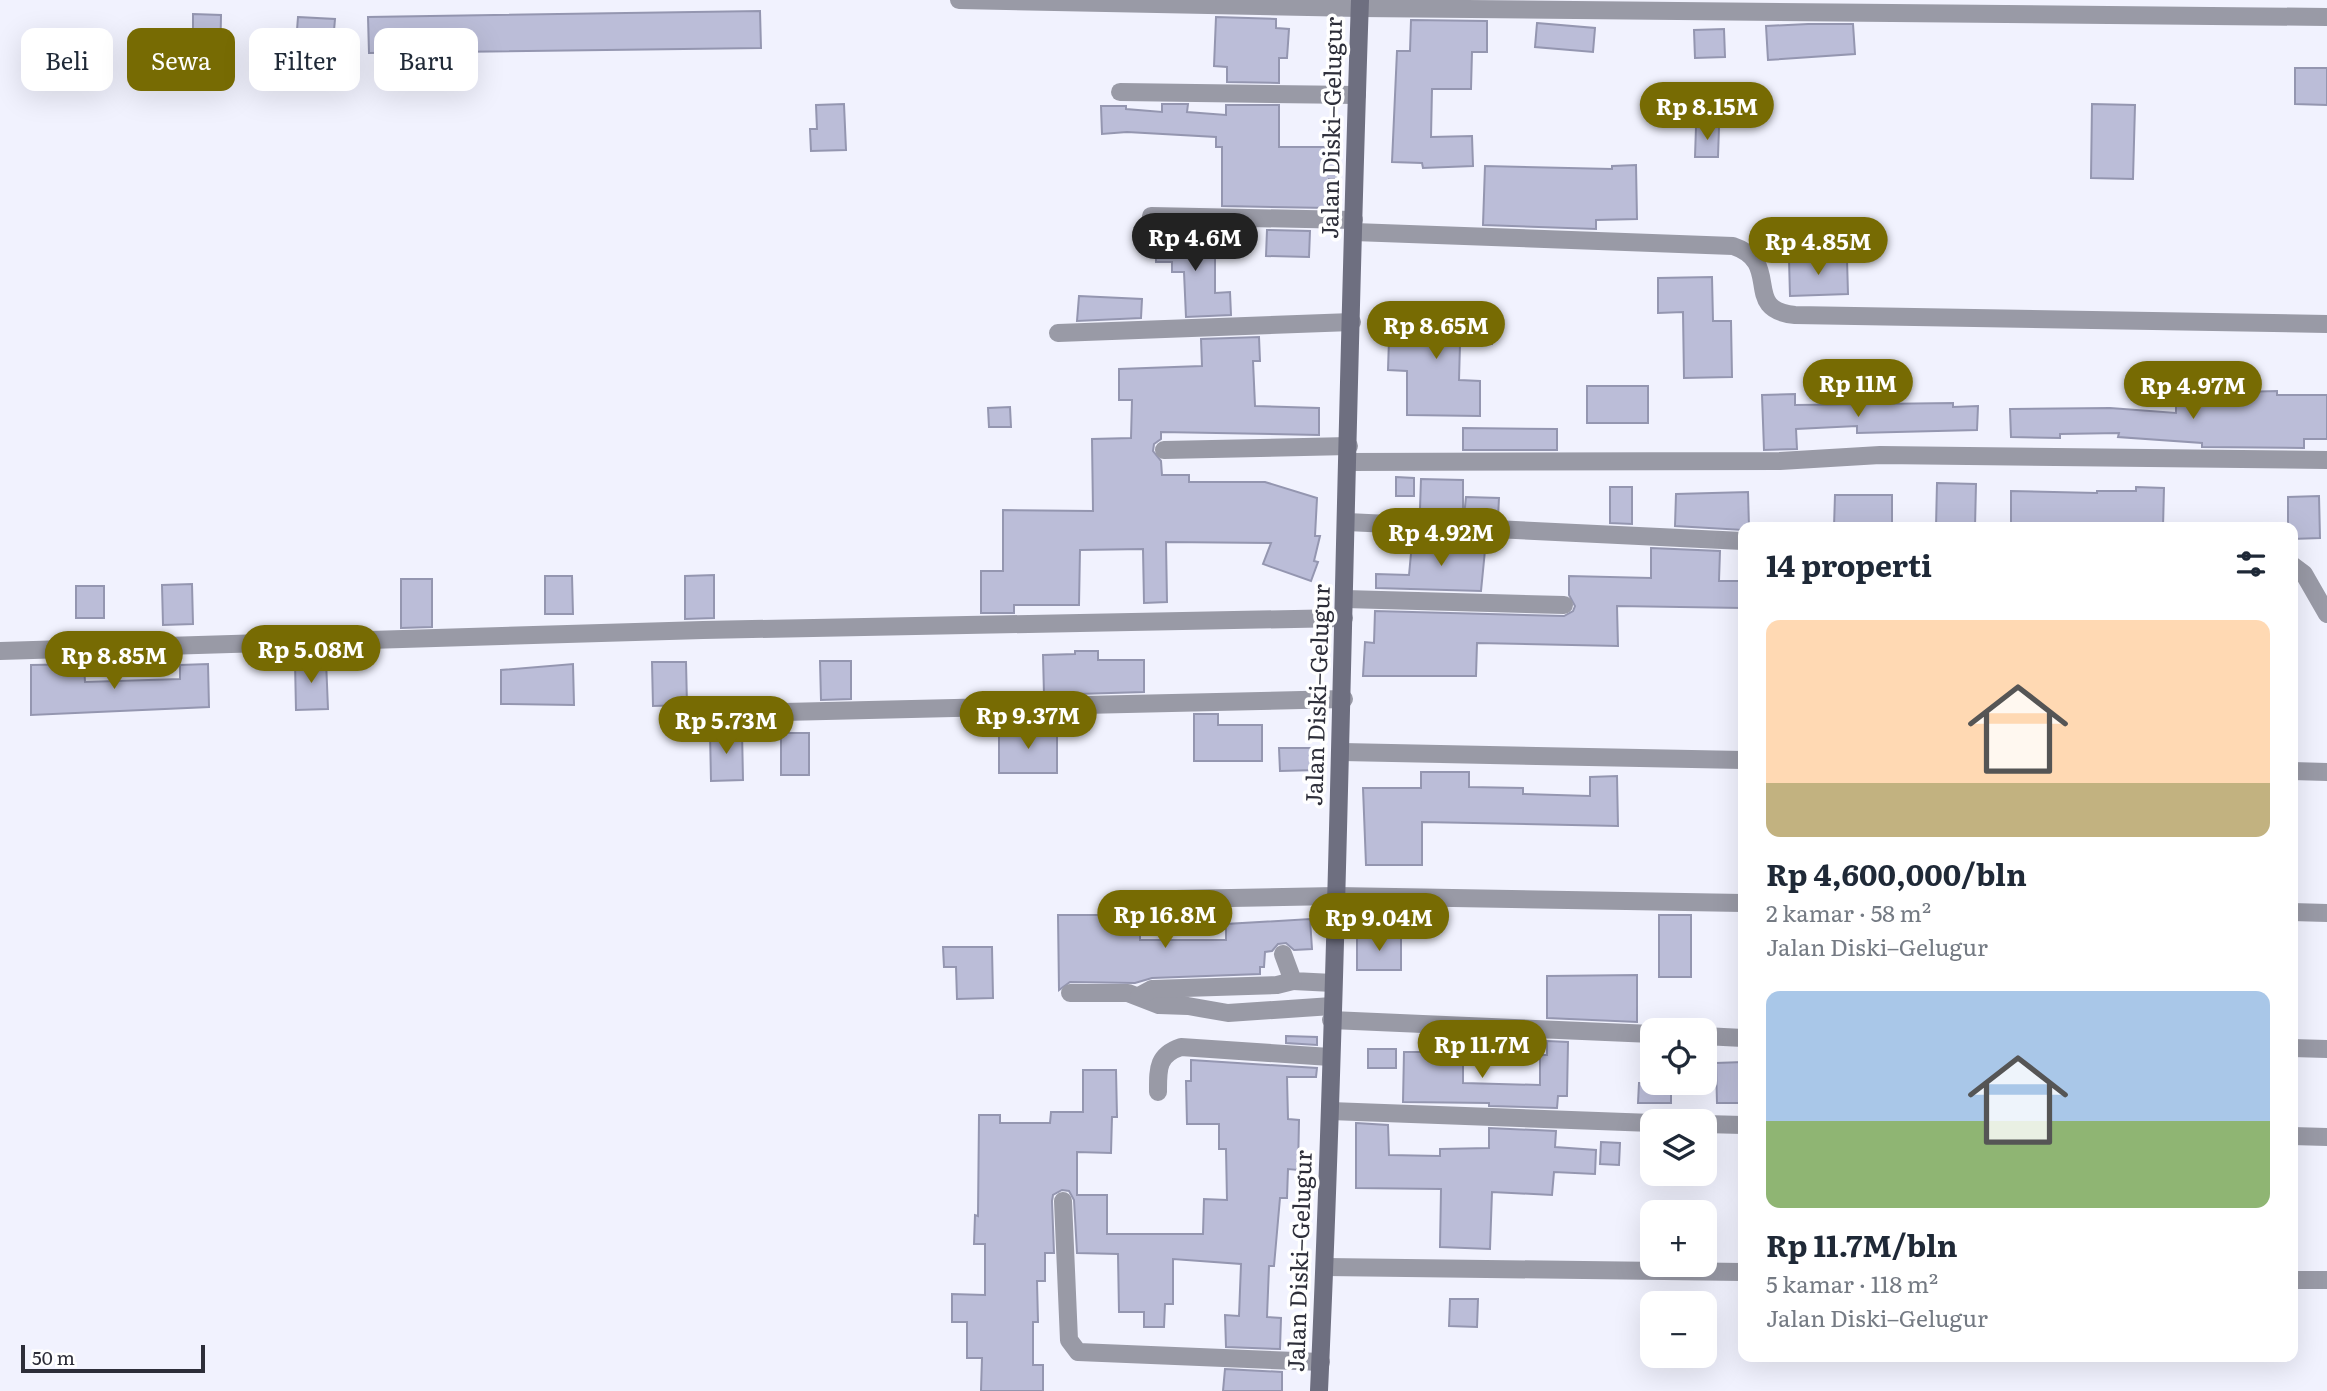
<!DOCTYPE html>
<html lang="id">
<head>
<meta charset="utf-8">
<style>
	:root { --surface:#fff; --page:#f6f6f7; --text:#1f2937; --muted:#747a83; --accent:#776b03 }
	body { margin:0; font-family:Literata,serif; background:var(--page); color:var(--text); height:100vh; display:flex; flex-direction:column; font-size:26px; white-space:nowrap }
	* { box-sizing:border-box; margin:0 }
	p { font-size:23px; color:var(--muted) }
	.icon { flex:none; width:38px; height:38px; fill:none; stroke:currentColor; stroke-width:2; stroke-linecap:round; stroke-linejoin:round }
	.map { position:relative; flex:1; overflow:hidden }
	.drawer { position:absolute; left:1738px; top:522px; width:560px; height:840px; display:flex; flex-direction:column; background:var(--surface); border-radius:14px; box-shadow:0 7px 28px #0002 }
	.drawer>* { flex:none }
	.guide { position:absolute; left:21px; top:28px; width:665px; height:63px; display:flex; gap:14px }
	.fabs { position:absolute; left:1640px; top:1018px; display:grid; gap:14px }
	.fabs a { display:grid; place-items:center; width:77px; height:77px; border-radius:14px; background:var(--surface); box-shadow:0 7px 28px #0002; font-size:35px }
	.scale { position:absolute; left:21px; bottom:18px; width:184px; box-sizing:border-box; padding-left:7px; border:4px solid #2d2e39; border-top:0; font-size:19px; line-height:24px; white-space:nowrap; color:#2d2e39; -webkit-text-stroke:5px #fff; paint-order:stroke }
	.price { position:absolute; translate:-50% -60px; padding:0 16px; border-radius:24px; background:var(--accent); color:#fff; font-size:23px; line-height:46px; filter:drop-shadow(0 2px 4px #0008) }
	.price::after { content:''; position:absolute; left:50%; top:42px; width:21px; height:16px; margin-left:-10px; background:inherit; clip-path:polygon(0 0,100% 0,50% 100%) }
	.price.active { background:#222; color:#fff }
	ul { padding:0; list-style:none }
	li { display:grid; align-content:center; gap:14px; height:371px; padding:0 28px }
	li span { display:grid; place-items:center; height:217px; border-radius:14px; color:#555 }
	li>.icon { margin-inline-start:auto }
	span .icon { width:126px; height:126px; fill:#fffc; stroke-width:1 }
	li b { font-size:30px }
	h2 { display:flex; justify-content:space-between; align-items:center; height:84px; padding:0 28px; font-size:30px }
	.tag { padding:0 24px; border-radius:14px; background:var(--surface); box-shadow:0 7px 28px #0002; font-size:24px; line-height:63px }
	.tag.active { background:var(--accent); color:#fff }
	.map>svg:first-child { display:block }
	.building { fill:#bbbdd8; stroke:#9496b0; stroke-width:2 }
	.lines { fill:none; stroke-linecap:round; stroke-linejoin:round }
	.street { stroke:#999aa6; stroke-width:18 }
	.secondary { stroke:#6e6f80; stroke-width:18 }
	.labels { text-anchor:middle; stroke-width:7; stroke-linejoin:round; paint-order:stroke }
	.street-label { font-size:23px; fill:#2d2e39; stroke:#fff }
</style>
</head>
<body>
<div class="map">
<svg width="2327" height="1391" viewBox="0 0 2327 1391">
	<rect width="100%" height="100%" fill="#f1f2fe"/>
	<g class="building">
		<polygon points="760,11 761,48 369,53 368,17"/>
		<polygon points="193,14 221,15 220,66 193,66"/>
		<polygon points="298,17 335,19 331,66 295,64 296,49 264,49 264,30 297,30"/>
		<polygon points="1216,17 1276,19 1276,28 1289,29 1287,58 1279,58 1279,83 1227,82 1227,67 1214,66"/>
		<polygon points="1411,20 1487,21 1487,52 1472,52 1471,89 1432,89 1431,137 1472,136 1473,166 1423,168 1422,163 1392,162 1397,51 1410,51"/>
		<polygon points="1537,23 1595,28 1593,52 1535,47"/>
		<polygon points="1808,24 1853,24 1855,54 1768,60 1766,26"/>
		<polygon points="1724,29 1725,57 1695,58 1694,30"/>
		<polygon points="2295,68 2327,68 2327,105 2295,104"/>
		<polygon points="844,104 846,150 811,151 810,129 817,129 816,105"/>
		<polygon points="1162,104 1188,104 1187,112 1226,115 1226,105 1279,105 1279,147 1337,147 1337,179 1329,179 1329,208 1222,206 1222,147 1216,147 1216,137 1127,132 1102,134 1101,106 1126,106 1126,109 1162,112"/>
		<polygon points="2092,104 2135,105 2133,179 2091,178"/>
		<polygon points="1696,127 1719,127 1718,157 1695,157"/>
		<polygon points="1636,165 1637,219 1596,220 1596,229 1483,225 1485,166 1612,169 1612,166"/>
		<polygon points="1267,230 1310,231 1309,257 1266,256"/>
		<polygon points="1156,236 1215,236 1215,293 1230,292 1231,315 1186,317 1184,272 1172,272 1172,262 1156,262"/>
		<polygon points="1789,259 1847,259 1848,294 1790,296"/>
		<polygon points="1712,277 1713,321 1731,321 1732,377 1684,378 1683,312 1658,313 1658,278"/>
		<polygon points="1079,296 1142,299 1141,318 1077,321"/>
		<polygon points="1390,309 1425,310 1424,316 1492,317 1492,344 1460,344 1459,380 1480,381 1480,416 1407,415 1407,371 1388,370"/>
		<polygon points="1259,337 1260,361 1253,361 1255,406 1319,408 1319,435 1161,432 1161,439 1154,444 1153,451 1161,461 1162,475 1189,475 1189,482 1265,482 1317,498 1315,536 1320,536 1314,561 1318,562 1311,581 1263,564 1271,543 1166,542 1167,602 1144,603 1143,549 1080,550 1079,605 1014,605 1014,613 981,613 981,571 1003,571 1003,510 1093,511 1092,439 1131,438 1132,400 1119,400 1119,369 1202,366 1201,339"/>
		<rect x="1587" y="386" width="61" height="37"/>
		<polygon points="2277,391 2277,395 2327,395 2327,439 2304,439 2304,448 2202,447 2202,443 2118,437 2119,433 2060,434 2060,438 2011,437 2010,409 2110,408 2176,413 2176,406 2201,406 2201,393"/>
		<polygon points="1795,394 1795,405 1953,403 1953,407 1978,406 1977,430 1857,433 1857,426 1796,429 1797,449 1764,450 1762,395"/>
		<polygon points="1010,407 1011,427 989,427 988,408"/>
		<polygon points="1463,428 1557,429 1557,450 1463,450"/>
		<polygon points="1396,477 1414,478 1414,496 1396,496"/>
		<polygon points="1421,479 1463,480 1463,509 1420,509"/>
		<polygon points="1937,483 1976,484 1975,527 1936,527"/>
		<polygon points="1610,487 1632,487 1632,524 1610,523"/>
		<polygon points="2136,487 2164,488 2163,527 2011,527 2011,491 2097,493 2097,491 2136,491"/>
		<polygon points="1748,492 1749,527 1743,527 1743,530 1675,526 1676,494"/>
		<polygon points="1835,495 1892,495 1892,527 1834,527"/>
		<polygon points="2319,496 2320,538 2292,539 2292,527 2288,527 2288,497"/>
		<polygon points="1466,497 1499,498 1498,518 1464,516"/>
		<polygon points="1462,539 1486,540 1481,591 1376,588 1376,574 1409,575 1412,543 1461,547"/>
		<polygon points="1651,548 1720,551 1719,581 1743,581 1743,608 1617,606 1618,646 1477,643 1476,676 1363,676 1365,642 1374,643 1375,611 1564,616 1573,611 1575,606 1569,595 1569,576 1651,578"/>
		<polygon points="714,575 714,618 685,619 685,576"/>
		<polygon points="545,576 572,576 573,614 545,614"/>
		<polygon points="401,579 432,579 432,627 401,628"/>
		<polygon points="192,584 193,624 163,625 162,585"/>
		<rect x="76" y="586" width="28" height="32"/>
		<polygon points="1075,651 1098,651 1098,660 1144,660 1144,692 1044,695 1043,655 1075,654"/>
		<polygon points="326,660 328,709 296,710 295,662"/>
		<polygon points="820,661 851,661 851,699 821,700"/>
		<polygon points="652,662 686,662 687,705 653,706"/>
		<polygon points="84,664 85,682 180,679 180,665 208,664 209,707 31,715 31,665"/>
		<polygon points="573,664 574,705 501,704 501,670"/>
		<polygon points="1194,714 1218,714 1218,725 1262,725 1262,761 1194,761"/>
		<rect x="999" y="729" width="58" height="44"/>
		<polygon points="742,731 743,780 711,781 710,732"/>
		<rect x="781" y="733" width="28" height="42"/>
		<polygon points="1279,748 1317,748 1318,770 1280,771"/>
		<polygon points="1421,772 1469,772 1469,787 1523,788 1523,794 1590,796 1590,777 1617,776 1618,826 1422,822 1422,865 1366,865 1363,788 1421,788"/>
		<polygon points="1058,915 1140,915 1140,940 1226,940 1226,924 1310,919 1312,949 1294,950 1286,943 1278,944 1272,951 1265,952 1264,967 1260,967 1260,974 1152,978 1135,983 1070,982 1059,990"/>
		<rect x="1659" y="915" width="32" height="62"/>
		<rect x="1357" y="935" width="44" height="35"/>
		<polygon points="943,947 992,947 993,998 957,999 956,967 944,967"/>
		<polygon points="1637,975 1637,1022 1547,1018 1547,976"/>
		<polygon points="1286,1036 1317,1037 1317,1045 1286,1043"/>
		<polygon points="1547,1041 1568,1042 1567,1096 1558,1096 1557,1108 1489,1106 1489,1103 1403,1102 1404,1052 1439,1052 1439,1046 1463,1046 1463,1083 1540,1085 1540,1055 1547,1055"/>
		<rect x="1368" y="1049" width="28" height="19"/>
		<polygon points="1191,1060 1317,1068 1316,1077 1287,1077 1288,1119 1299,1120 1298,1170 1288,1169 1287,1198 1280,1198 1274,1266 1269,1266 1267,1317 1281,1318 1280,1349 1226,1347 1225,1315 1239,1316 1241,1264 1173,1259 1173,1304 1165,1304 1164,1327 1144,1327 1144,1312 1119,1312 1118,1254 1077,1253 1074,1200 1069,1191 1062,1190 1053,1195 1052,1201 1054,1253 1045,1253 1045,1281 1037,1281 1038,1322 1033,1322 1033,1365 1043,1365 1043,1391 981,1391 982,1358 967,1358 967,1322 952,1322 952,1294 985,1295 985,1244 974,1244 975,1215 978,1216 979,1115 1000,1115 1000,1123 1050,1123 1051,1112 1083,1112 1083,1070 1116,1070 1117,1117 1112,1117 1111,1153 1077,1152 1077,1195 1107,1195 1107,1234 1203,1234 1204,1199 1227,1200 1226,1149 1219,1149 1219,1124 1187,1124 1186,1081 1191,1081"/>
		<polygon points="1743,1062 1743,1103 1717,1103 1716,1063"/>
		<polygon points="1639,1083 1671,1083 1671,1103 1638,1103"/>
		<polygon points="1356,1123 1388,1125 1389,1155 1440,1156 1440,1149 1489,1148 1489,1128 1556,1131 1555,1147 1596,1150 1595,1174 1554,1172 1552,1195 1492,1192 1490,1249 1440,1247 1441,1189 1356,1188"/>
		<polygon points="1601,1142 1620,1143 1619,1165 1600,1164"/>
		<polygon points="1450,1299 1478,1299 1477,1327 1449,1326"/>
		<polygon points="1225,1369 1282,1372 1282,1391 1223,1391"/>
	</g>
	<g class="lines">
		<g class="street">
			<polyline points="959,0 1359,8 2327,17"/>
			<polyline points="1120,92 1357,95"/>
			<polyline points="1151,216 1354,220"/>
			<path d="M1354 232 1733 246C1784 263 1740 310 1795 315L2327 324"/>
			<polyline points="1058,333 1352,322"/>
			<polyline points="1164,450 1349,446"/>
			<polyline points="1348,462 1780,461 1880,455 2327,460"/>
			<polyline points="1347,522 1743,541"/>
			<polyline points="2292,565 2304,574 2327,614"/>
			<polyline points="1345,599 1564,605"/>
			<polyline points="0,651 703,630 1344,618"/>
			<polyline points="737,713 1344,699"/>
			<polyline points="1342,752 1743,760"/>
			<polyline points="2292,771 2327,772"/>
			<polyline points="1121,900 1336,896 1743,903"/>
			<polyline points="2292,912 2327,913"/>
			<polyline points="1283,954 1293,981 1333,983"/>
			<polyline points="1070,993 1128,993 1159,1005 1188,1006 1228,1013 1332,1006"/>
			<polyline points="1139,996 1152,989 1277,985 1293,981"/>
			<polyline points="1331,1020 1652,1034"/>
			<polyline points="1704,1036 1743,1038"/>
			<polyline points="2292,1048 2327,1049"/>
			<path d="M1158 1092C1158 1069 1157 1055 1181 1047L1330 1057"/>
			<polyline points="1330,1111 1652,1123"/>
			<polyline points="1704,1124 1743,1125"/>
			<polyline points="2292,1136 2327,1137"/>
			<polyline points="1063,1201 1069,1340 1078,1352 1321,1362"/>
			<polyline points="1326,1267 1743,1272"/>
			<polyline points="2292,1280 2327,1280"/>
		</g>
		<path class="secondary" d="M1319 1391C1340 928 1344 464 1360 0"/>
	</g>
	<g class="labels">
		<g class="street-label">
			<text transform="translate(1332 128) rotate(-89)" y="8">Jalan Diski–Gelugur</text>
			<text transform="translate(1318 695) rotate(-88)" y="8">Jalan Diski–Gelugur</text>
			<text transform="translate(1300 1261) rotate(-88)" y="8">Jalan Diski–Gelugur</text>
		</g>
	</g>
</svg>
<div class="fabs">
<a><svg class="icon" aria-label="locate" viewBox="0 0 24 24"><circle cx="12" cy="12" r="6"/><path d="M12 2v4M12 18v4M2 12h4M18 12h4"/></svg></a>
<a><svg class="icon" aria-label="layers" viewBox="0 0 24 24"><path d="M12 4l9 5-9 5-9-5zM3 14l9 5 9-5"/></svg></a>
<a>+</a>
<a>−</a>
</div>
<div class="scale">50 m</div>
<b class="price" style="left:1707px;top:142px">Rp 8.15M</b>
<b class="price active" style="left:1195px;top:273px">Rp 4.6M</b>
<b class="price" style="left:1818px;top:277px">Rp 4.85M</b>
<b class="price" style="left:1436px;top:361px">Rp 8.65M</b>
<b class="price" style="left:1858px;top:419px">Rp 11M</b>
<b class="price" style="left:2193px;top:421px">Rp 4.97M</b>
<b class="price" style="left:1441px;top:568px">Rp 4.92M</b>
<b class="price" style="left:311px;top:685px">Rp 5.08M</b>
<b class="price" style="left:114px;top:691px">Rp 8.85M</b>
<b class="price" style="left:1028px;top:751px">Rp 9.37M</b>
<b class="price" style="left:726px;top:756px">Rp 5.73M</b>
<b class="price" style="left:1165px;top:950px">Rp 16.8M</b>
<b class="price" style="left:1379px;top:953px">Rp 9.04M</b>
<b class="price" style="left:1482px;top:1080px">Rp 11.7M</b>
<div class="guide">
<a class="tag">Beli</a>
<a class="tag active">Sewa</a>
<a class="tag">Filter</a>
<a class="tag">Baru</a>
</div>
<section class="drawer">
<h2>14 properti<svg class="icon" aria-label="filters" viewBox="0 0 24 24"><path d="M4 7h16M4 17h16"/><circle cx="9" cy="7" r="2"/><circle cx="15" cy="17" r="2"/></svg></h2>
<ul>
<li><span style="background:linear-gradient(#ffd9b3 75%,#c2b280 0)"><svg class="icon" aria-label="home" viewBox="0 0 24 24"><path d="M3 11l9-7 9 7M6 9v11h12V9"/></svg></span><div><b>Rp 4,600,000/bln</b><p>2 kamar · 58 m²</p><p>Jalan Diski–Gelugur</p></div></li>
<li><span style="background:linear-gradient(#a9c7e8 60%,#8fb573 0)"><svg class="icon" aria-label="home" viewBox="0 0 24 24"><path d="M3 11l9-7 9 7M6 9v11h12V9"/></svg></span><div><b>Rp 11.7M/bln</b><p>5 kamar · 118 m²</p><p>Jalan Diski–Gelugur</p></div></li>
</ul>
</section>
</div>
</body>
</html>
